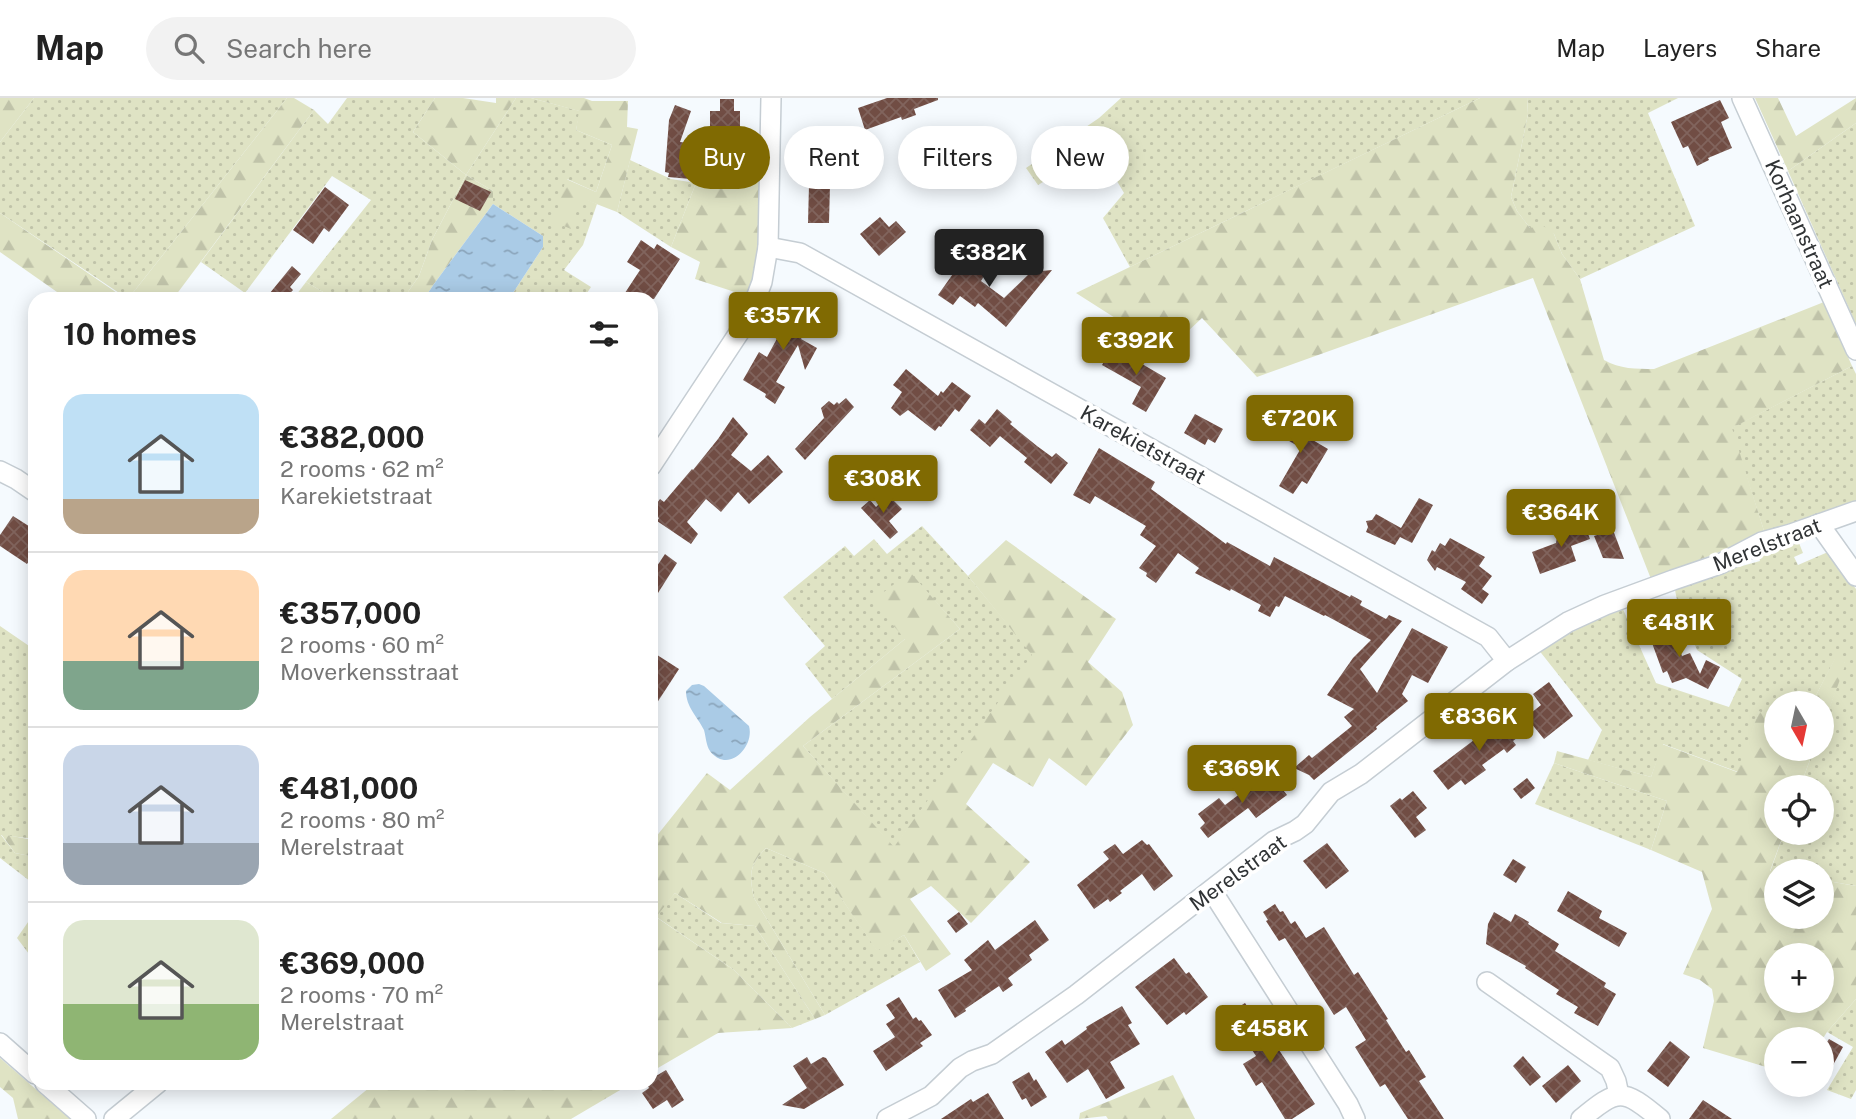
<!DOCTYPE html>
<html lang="en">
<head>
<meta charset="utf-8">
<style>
	:root { --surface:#fff; --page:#f2f2f2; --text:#222; --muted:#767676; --line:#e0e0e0; --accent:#806a02 }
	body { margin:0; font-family:"Public Sans",sans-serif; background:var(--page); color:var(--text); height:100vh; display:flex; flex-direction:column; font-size:26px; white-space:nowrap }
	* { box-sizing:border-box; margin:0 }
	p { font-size:23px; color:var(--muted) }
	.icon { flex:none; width:38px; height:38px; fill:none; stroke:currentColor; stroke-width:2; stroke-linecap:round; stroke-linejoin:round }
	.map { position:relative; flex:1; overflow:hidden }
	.panel { position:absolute; left:28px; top:194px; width:630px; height:798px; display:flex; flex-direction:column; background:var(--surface); border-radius:21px; box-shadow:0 4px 18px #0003 }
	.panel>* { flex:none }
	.banner { position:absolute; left:679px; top:28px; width:665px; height:63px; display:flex; gap:14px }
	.needle { width:46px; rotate:171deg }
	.controls { position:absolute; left:1764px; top:593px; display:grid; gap:14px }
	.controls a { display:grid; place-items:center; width:70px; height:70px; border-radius:50%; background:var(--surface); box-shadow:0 4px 18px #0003; font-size:35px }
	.price { position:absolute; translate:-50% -60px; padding:0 16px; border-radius:7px; background:var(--accent); color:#fff; font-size:23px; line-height:46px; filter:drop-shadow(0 2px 4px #0008) }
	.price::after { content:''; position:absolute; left:50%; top:42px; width:21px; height:16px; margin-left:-10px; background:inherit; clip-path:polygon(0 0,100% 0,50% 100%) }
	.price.on { background:#222; color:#fff }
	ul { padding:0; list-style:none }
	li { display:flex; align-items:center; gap:21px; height:175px; padding:0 35px }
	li+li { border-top:2px solid var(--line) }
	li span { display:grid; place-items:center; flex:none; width:196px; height:140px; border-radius:21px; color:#555 }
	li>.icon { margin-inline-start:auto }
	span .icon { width:84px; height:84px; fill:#fffc; stroke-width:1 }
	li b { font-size:30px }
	h2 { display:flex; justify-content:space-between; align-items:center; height:84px; padding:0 35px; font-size:30px }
	.chip { padding:0 24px; border-radius:32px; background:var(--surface); box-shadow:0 4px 18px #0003; font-size:24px; line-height:63px }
	.chip.on { background:var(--accent); color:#fff }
	header { display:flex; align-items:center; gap:42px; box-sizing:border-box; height:98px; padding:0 35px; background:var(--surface); border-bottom:2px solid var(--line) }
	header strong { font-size:33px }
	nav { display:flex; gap:38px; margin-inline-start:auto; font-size:24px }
	.search { width:490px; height:63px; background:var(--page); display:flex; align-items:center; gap:18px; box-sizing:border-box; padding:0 24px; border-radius:38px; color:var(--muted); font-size:26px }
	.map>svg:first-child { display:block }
	.grass { fill:url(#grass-dots) }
	.forest { fill:url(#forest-firs); fill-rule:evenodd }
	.water { fill:url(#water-ripples) }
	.building { fill:url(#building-cross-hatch) }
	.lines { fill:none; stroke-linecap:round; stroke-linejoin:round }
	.minor-casing { stroke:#c5cdd3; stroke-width:22 }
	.minor { stroke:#fff; stroke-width:19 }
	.labels { text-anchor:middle; stroke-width:7; stroke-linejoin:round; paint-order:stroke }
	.street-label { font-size:21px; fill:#303335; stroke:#fff }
</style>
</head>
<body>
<header>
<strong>Map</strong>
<div class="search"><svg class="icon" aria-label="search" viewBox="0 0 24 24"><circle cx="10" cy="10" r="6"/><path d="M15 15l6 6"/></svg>Search here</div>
<nav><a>Map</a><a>Layers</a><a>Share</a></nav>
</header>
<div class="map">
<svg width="1856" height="1021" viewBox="0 0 1856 1021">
	<defs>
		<pattern id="grass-dots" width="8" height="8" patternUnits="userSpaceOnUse" patternTransform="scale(1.75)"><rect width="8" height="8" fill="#dfe3c4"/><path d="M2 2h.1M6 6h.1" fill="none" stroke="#c0c3a9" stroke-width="1.8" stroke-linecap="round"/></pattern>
		<pattern id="forest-firs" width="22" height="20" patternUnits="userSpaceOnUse" patternTransform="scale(1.75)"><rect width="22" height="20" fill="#dfe3c4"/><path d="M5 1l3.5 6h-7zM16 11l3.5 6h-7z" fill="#c0c3a9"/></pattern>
		<pattern id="water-ripples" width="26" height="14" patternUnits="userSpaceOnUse" patternTransform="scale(1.75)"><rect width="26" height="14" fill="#aacbe6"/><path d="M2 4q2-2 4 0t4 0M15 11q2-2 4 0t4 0" fill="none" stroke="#8ba5bb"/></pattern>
		<pattern id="building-cross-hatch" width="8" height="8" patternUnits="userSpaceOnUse" patternTransform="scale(1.75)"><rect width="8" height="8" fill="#714d44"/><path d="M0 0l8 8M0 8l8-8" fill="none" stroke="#81645d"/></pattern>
	</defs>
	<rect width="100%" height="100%" fill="#f5fafe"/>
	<g class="grass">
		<polygon points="34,0 287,0 128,201 0,115 0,44"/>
		<polygon points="347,0 435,0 413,34 466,77 516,0 531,0 580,13 576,32 612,47 596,94 567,81 581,99 597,106 583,147 564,172 591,189 583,201 509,201 543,149 543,138 493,106 493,93 466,77 432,142 419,178 403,201 335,201 306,184 371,102 332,78 245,195 201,164 314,12 328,26"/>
		<polygon points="1121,0 1480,0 1130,169 1103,120 1124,95 1098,51 1038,87 1026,70 1099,20"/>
		<polygon points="1527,0 1678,0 1648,15 1695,128 1580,181 1562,156 1554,136 1530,130 1517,113 1511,99 1528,16"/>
		<polygon points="1856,25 1856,226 1788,73"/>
		<polygon points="630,62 671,81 696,85 671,149 617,114"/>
		<polygon points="1852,268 1856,276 1856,403 1765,436 1731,330"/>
		<polygon points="922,428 968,478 1033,557 894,750 803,648 960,531 909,474 905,541 832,601 805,566 825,548 783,499 845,448 854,458 874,441 887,456"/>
		<polygon points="1799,445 1803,455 1794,459 1798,467 1828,454 1856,491 1856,788 1822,782 1822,774 1770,774 1784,735 1822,735 1822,690 1800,689 1814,651 1822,651 1822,631 1845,565 1835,561 1812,605 1776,606 1776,621 1759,614 1738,674 1663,646 1651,679 1588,662 1602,632 1538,551 1622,509 1656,585 1729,609 1742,581 1697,552 1677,502 1674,487 1760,463 1757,454"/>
		<polygon points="0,528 35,552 35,673 31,674 29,698 35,703 35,741 1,737 15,755 35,759 35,787 0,760"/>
		<polygon points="1554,665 1667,703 1651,752 1535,706"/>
		<path d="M766 750 824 775 877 852 904 837 920 864 825 917 754 800C749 777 749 767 766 750Z"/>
		<polygon points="675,795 721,825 755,828 815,921 792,930 734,872 655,818"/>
		<polygon points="35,814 35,864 17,840"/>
		<polygon points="1856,901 1856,992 1851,1001 1827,992 1853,949 1827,934"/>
	</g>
	<g class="forest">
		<polygon points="0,0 34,0 0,44"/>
		<polygon points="287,0 294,0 314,12 173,201 128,201"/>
		<polygon points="435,0 463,0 496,5 496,0 516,0 466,77 493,93 493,106 434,186 428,195 428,201 403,201 419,178 432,142 466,77 413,34"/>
		<polygon points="531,0 584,0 592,3 628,3 627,29 638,31 617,114 581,100 571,131 554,124 566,81 596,94 612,47 576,32 579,13"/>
		<path d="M1480 0H1527L1528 16 1511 99 1517 113 1530 130 1542 127 1554 136 1562 156 1580 181 1604 262C1620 271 1636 271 1654 271L1824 204 1852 268 1732 330 1765 436 1651 481 1533 180 1257 279 1202 220 1167 253 1076 195Z"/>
		<polygon points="1755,0 1778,0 1796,38 1856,0 1856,25 1788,73"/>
		<polygon points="762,83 756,170 747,198 695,181 700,164 671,149 696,85"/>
		<polygon points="0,115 126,201 67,201 0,154"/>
		<polygon points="306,184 335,201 293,201"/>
		<path d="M1006 442 1116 521 1088 564 1122 594 1133 627 1086 688 1049 660 1033 689 993 665 966 706 1030 764 971 825 931 788 910 801 951 856 926 873 904 837 877 853 824 775 766 750C749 767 749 777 754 800L825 917 815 921 755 828 722 825 675 795 656 819 734 872 792 930 718 935 651 974V745L707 675 730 692 810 619 905 541 872 503 910 474 960 531 803 648 894 749 1032 557 968 478Z"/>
		<polygon points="1835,560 1846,565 1822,631 1822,606 1812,605"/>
		<path d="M1759 613 1776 621V651H1814L1800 689 1776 690V735H1784L1770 773 1776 775V819H1822V782L1856 788V901L1827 934 1822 942H1776V972L1703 950 1714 903 1712 891 1700 882 1683 876 1712 811 1702 774 1651 752 1667 703 1554 665 1557 653 1651 679 1662 646 1737 674ZM1776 858H1822V903H1776Z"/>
		<polygon points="1,736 28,741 35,741 35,759 15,755"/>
		<polygon points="0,961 0,960 70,1021 18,1021 13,1000 0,989"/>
		<polygon points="1173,977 1195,1021 1108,1021 1106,1018 1079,1021 1080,1015"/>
		<polygon points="375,985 632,985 571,1021 331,1021"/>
	</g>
	<g class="water">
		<polygon points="493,106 543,138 543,149 509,201 428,201 428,195 434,186"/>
		<path d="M699 586 704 588 749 628C754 646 735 669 718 660 717 660 710 654 710 653 706 647 706 639 704 632 697 618 686 609 686 593L692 587Z"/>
	</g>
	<g class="building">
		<polygon points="887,0 938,0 938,2 914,11 916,17 902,22 901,19 865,32 858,10"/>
		<polygon points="720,1 734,1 734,13 740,13 740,30 710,30 710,13 720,13"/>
		<polygon points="1720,2 1729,20 1721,24 1732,50 1708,60 1709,62 1697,68 1688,48 1683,50 1671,24"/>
		<polygon points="675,7 691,13 680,44 705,47 702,82 668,79 669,75 665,74 669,22"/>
		<polygon points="827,33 833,34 840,41 853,43 852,62 826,61 824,87 830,87 829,125 808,125 809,87 813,87 814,58 802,57 803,41 814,42 815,40 820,41"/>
		<polygon points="465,82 491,94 480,113 455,101"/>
		<polygon points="325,89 349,107 329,134 324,130 313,146 293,132"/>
		<polygon points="880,119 889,129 896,123 906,134 879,158 860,136"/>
		<polygon points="641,142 654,151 657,146 680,161 654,201 621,201 640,172 627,164"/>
		<polygon points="972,149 987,160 978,173 984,178 981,183 1004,200 1031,174 1052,172 1006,229 978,205 975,209 960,198 953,207 938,197"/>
		<polygon points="292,168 301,176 290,189 293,192 285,201 265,201"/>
		<polygon points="799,200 818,210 801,241 817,250 805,272 798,247 776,284 785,289 775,306 765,299 766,296 743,282 759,254 767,259"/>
		<polygon points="1113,249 1166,280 1146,314 1132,306 1141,289 1102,267"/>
		<polygon points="906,271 938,298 941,293 943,295 952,284 971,298 959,314 955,311 941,329 939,328 935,333 908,312 900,318 891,310 902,294 893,287"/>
		<polygon points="846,300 854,309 805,362 795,351 824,320 821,310 829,303 834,307 837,304 839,306"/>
		<polygon points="997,311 1012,324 1010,326 1037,348 1052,359 1056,355 1068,365 1051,386 1024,364 1027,360 1000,338 990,349 970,332 979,321 985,326"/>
		<polygon points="1286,315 1299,323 1294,331 1328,351 1307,386 1302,383 1293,396 1279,388 1301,350 1274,334"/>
		<polygon points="1195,316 1223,331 1215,345 1208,341 1205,347 1184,335"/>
		<polygon points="733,319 748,336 731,357 751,373 768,357 783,374 749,406 738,394 721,414 706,401 687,424 698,436 691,446 657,423 659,420 651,414 660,401 664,404 692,371 693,372 718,341"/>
		<polygon points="1099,350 1155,384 1151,391 1226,446 1227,444 1270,468 1274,459 1350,499 1351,497 1362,503 1360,507 1386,521 1389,517 1402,523 1360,571 1377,595 1412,530 1448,549 1428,585 1412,577 1402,596 1408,603 1376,629 1377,631 1314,682 1309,677 1294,670 1309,657 1312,660 1352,628 1344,619 1354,611 1327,597 1353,560 1371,542 1325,517 1324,518 1285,498 1279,509 1276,508 1270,519 1258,513 1261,507 1231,491 1230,493 1195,475 1199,470 1178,455 1156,485 1146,478 1147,475 1139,470 1156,448 1140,437 1146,428 1095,398 1090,406 1073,397"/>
		<polygon points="888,397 902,411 889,423 898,434 890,441 861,410 870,402 876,409"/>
		<polygon points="1419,400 1433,407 1412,445 1400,439 1395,447 1366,434 1368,429 1366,423 1372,422 1376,416 1401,430"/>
		<polygon points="13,418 35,432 35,453 27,466 0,448 0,437"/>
		<polygon points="1577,424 1578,427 1584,425 1590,441 1571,448 1576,463 1540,476 1532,454 1556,445 1558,434"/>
		<polygon points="1613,432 1624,461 1603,460 1594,438"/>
		<polygon points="1450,440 1485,459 1479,468 1492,478 1482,491 1489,496 1482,506 1461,491 1466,484 1437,469 1435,473 1427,462 1432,452 1435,454 1440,445 1445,448"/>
		<polygon points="665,456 677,465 651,506 651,477"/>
		<polygon points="1670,525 1682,558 1690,555 1700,576 1706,562 1720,569 1708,591 1686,580 1672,585 1667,573 1663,575 1648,534"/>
		<polygon points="651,553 679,571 651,614"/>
		<polygon points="1549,584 1573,618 1544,641 1526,619 1541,607 1533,596"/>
		<polygon points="1507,617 1513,625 1517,622 1526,633 1513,643 1516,647 1507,655 1504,651 1482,667 1486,672 1465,687 1461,682 1448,692 1433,673"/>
		<polygon points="1269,674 1287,697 1256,720 1248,710 1208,740 1200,730 1205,725 1198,716 1219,700 1225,707"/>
		<polygon points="1527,680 1535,690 1521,701 1513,691"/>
		<polygon points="1413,693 1427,710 1416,719 1426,732 1415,740 1390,708 1400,700 1402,702"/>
		<polygon points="1142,742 1147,747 1149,746 1173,778 1154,793 1142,776 1120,793 1122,795 1110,804 1108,801 1094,811 1077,787 1109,761 1103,754 1115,746 1123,756"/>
		<polygon points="1327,745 1349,773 1326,791 1303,763"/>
		<polygon points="1513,761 1526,769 1516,785 1503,777"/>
		<polygon points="1568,793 1602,813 1599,820 1627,835 1619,849 1557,813"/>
		<polygon points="1275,806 1280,814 1283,813 1291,826 1295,823 1306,840 1324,829 1354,877 1358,874 1388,921 1386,922 1406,954 1409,952 1426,979 1419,983 1444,1021 1408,1021 1385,986 1380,989 1355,949 1366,942 1346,909 1334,917 1285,840 1279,843 1266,823 1268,822 1263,814"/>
		<polygon points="959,814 968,826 956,835 947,823"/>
		<polygon points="1494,814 1511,824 1515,816 1529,824 1528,826 1559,846 1555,853 1606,885 1604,889 1616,896 1598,928 1574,915 1578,909 1556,896 1559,892 1525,870 1526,868 1486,846 1488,826"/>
		<polygon points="1035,822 1049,842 1029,857 1032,862 1008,880 1013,887 1003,894 999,888 965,911 966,913 955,920 938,892 972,872 964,862 988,842 995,852"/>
		<polygon points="1174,860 1186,876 1189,874 1208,899 1186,917 1184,914 1167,927 1135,889"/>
		<polygon points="899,899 913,921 916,919 919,923 921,922 932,937 920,945 923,948 886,973 873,953 895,939 886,926 895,920 886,907"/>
		<polygon points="1245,905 1255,920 1257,919 1315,1006 1292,1021 1285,1021 1262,984 1256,988 1243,966 1256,958 1243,938 1235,943 1226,929 1234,923 1229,915"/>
		<polygon points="1122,908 1132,925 1128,927 1140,946 1110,964 1125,990 1106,1001 1088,971 1067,985 1045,954 1062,942 1065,947 1087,931 1086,929"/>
		<polygon points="1829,941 1843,949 1822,987 1822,952"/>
		<polygon points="1670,943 1690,959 1668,989 1647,973"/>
		<polygon points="1523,958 1541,979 1530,988 1513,968"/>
		<polygon points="807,959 811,966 823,959 826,960 844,987 804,1011 782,1007 807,990 793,968"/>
		<polygon points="1568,967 1581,983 1556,1005 1542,988"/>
		<polygon points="666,972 684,1002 672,1010 667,1002 653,1011 642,995 649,990 646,985 651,985 651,981"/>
		<polygon points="1029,974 1034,983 1036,981 1047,999 1031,1009 1026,1000 1022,1002 1012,984"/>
		<polygon points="988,995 1004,1021 941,1021 971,1001 973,1004"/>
		<polygon points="1703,1002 1732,1021 1689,1021"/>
	</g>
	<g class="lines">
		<g class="minor-casing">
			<g id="minor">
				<polyline points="1742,0 1856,252"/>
				<polyline points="768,149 800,155 1488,539 1507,563"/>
				<polyline points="651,368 748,221 762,184 768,149 771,0"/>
				<polyline points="0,373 16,381 35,394"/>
				<polyline points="1819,426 1856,478"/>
				<polyline points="1212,793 1348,1006 1355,1021"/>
				<polyline points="1487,884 1610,970 1616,983 1619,997"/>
				<polyline points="0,945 35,976"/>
				<polyline points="45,985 86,1021"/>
				<polyline points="114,1021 158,985"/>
				<polyline points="887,1021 931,998 960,970 972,963 992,956 1076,897 1274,743 1295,733 1305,726 1331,694 1361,676 1507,563 1568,524 1605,507 1673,482 1720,466 1762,444 1791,436 1856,413"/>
				<path d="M1581 1021C1618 990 1623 990 1660 1021"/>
			</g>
		</g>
		<use href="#minor" class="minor"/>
	</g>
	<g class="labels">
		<g class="street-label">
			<text transform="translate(1799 126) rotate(66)" y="7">Korhaanstraat</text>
			<text transform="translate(1143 347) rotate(29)" y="7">Karekietstraat</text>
			<text transform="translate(1767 447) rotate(-21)" y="7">Merelstraat</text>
			<text transform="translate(1238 775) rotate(-36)" y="7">Merelstraat</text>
		</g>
	</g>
</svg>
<div class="controls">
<a><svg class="needle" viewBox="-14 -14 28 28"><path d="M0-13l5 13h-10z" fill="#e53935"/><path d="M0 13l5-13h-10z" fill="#767676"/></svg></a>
<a><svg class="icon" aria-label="locate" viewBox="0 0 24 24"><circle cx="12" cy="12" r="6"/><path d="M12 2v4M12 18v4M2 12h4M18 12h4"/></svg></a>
<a><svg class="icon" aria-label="layers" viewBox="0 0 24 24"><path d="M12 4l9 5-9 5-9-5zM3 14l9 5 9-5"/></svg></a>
<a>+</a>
<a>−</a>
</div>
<b class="price on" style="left:989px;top:191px">€382K</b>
<b class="price" style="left:783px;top:254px">€357K</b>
<b class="price" style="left:1136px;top:279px">€392K</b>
<b class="price" style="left:1300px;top:357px">€720K</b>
<b class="price" style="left:883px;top:417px">€308K</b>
<b class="price" style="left:1561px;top:451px">€364K</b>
<b class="price" style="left:1679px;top:561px">€481K</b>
<b class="price" style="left:1479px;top:655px">€836K</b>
<b class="price" style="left:1242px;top:707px">€369K</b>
<b class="price" style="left:1270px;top:967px">€458K</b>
<div class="banner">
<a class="chip on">Buy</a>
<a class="chip">Rent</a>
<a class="chip">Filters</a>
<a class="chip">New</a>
</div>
<section class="panel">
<h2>10 homes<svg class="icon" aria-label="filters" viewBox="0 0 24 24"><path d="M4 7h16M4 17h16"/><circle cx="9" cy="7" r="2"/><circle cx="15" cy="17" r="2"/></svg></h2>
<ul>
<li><span style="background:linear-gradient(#bfe0f5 75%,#b9a48a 0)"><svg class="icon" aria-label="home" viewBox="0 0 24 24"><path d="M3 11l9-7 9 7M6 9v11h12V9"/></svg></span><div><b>€382,000</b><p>2 rooms · 62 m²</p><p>Karekietstraat</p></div></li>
<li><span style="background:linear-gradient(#ffd9b3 65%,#7fa58c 0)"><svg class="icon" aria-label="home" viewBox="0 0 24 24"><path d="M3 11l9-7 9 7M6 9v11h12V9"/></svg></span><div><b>€357,000</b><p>2 rooms · 60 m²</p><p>Moverkensstraat</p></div></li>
<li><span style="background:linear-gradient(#c9d6e8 70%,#9aa5b1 0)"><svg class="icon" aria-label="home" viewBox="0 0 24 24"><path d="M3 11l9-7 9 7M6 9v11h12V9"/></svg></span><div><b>€481,000</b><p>2 rooms · 80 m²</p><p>Merelstraat</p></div></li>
<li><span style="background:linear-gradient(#dfe7d0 60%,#8fb573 0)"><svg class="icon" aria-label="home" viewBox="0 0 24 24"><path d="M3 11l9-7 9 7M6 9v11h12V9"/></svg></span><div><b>€369,000</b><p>2 rooms · 70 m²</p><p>Merelstraat</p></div></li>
</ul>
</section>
</div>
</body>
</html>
